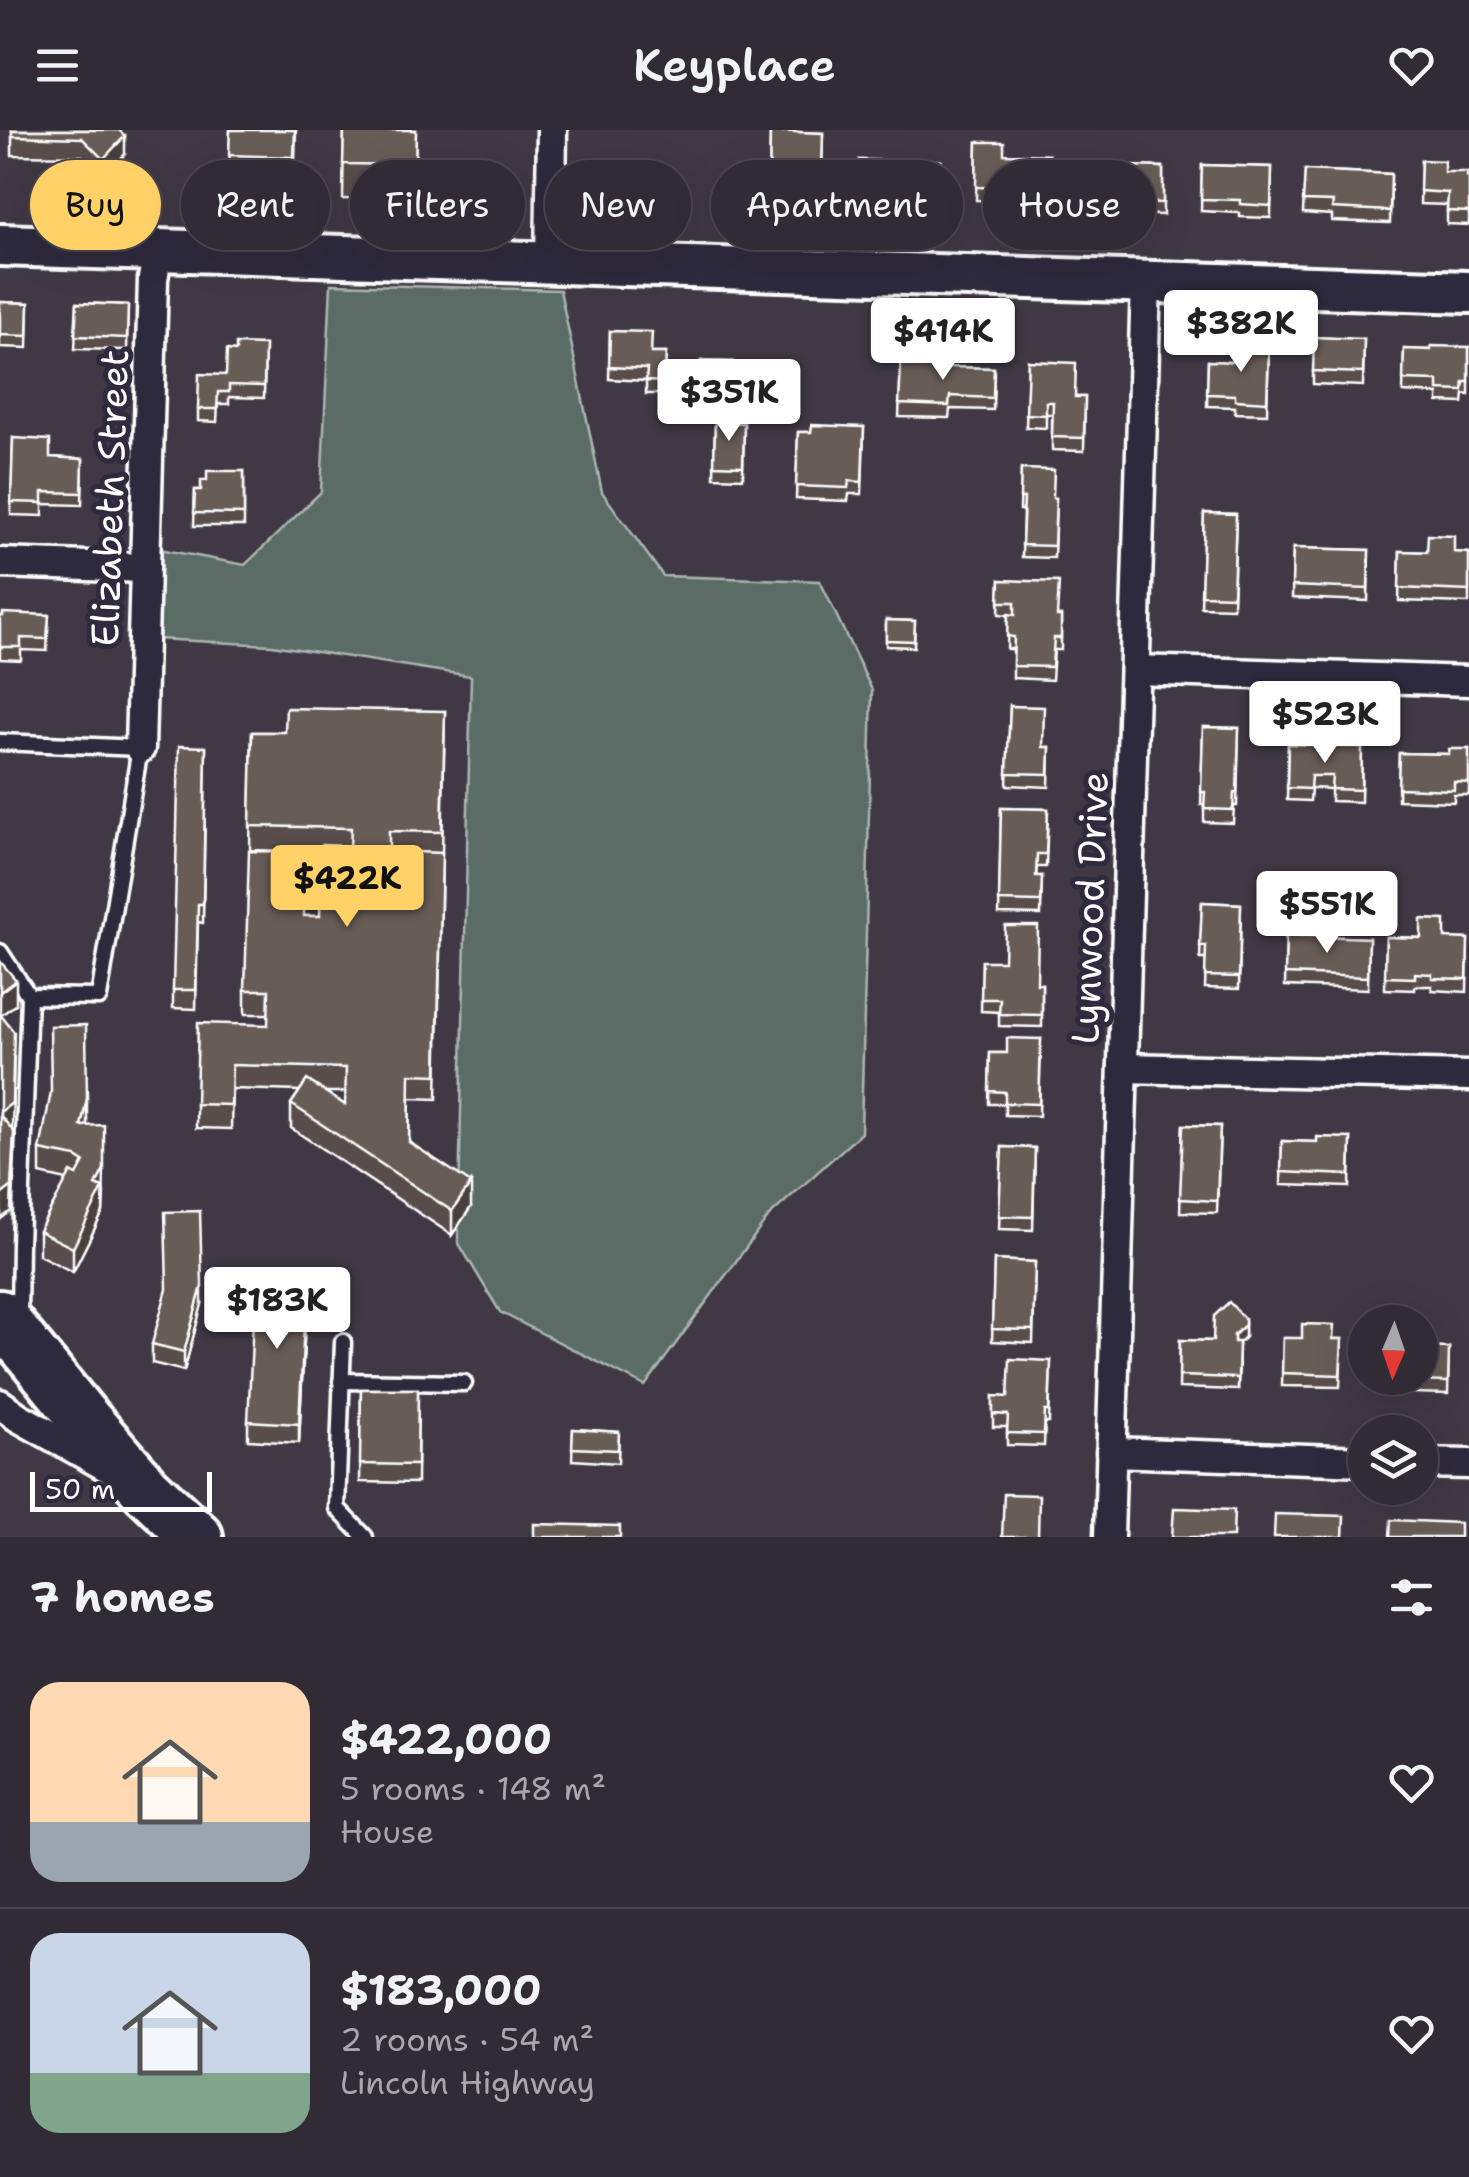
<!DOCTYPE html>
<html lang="en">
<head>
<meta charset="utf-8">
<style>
	:root { --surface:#302b34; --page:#3c3740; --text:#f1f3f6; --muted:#a8a7ac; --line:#4b474f; --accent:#ffd166 }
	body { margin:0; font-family:"Shantell Sans",sans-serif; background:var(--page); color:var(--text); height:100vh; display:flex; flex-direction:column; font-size:38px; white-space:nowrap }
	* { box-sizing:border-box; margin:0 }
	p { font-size:32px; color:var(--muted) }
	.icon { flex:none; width:55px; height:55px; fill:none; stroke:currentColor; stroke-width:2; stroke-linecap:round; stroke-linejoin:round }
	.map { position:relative; height:1407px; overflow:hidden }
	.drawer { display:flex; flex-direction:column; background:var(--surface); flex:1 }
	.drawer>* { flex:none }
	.banner { position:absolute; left:30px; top:30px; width:1410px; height:90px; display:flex; gap:20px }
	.needle { width:65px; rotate:182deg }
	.buttons { position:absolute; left:1348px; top:1175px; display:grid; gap:20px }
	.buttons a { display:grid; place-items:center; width:90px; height:90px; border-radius:50%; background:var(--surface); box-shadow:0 10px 40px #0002,0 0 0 2px var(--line); font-size:50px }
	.scale { position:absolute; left:30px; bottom:25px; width:182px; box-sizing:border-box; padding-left:10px; border:5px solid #fff; border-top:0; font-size:28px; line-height:35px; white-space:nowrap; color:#fff; -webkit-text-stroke:8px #2f2a3d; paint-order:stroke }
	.price { position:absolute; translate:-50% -85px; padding:0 22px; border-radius:10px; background:#fff; color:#222; font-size:32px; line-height:65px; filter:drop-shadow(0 2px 5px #0008) }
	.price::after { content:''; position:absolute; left:50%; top:60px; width:30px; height:22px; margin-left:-15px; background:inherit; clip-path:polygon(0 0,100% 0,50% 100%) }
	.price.active { background:var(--accent); color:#111 }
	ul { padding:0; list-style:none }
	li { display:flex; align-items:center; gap:30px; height:250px; padding:0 30px }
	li+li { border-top:2px solid var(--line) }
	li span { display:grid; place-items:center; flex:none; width:280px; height:200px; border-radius:30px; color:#555 }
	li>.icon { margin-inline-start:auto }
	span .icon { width:120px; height:120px; fill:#fffc; stroke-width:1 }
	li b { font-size:42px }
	h2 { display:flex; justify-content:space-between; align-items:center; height:120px; padding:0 30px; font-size:42px }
	.pill { padding:0 35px; border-radius:45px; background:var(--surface); box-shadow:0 10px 40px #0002,0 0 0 2px var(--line); font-size:35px; line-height:90px }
	.pill.active { background:var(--accent); color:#111 }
	header { display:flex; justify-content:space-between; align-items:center; height:130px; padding:0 30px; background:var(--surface); font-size:45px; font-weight:600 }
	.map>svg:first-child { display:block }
	.green { fill:#5a6c65; stroke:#acb6b2; stroke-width:2.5 }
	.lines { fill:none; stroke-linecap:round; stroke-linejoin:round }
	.lane-casing { stroke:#fff; stroke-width:21 }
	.street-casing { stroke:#fff; stroke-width:35 }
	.secondary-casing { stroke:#fff; stroke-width:48 }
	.highway-casing { stroke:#fff; stroke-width:58 }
	.lane { stroke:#2f2a3d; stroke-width:14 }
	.street { stroke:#2f2a3d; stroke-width:28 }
	.secondary { stroke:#2f2a3d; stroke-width:40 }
	.highway { stroke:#2f2a3d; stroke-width:50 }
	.wall { fill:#594e4b; stroke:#fff; stroke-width:2.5; fill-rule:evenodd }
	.shaded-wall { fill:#49403d; stroke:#fff; stroke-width:2.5 }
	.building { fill:#685b57; stroke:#fff; stroke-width:2.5 }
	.labels { text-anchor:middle; stroke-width:10; stroke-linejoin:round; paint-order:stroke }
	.street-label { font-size:38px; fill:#fff; stroke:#2f2a3d }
</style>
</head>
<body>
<header><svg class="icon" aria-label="menu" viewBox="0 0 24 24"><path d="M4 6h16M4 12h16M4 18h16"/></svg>Keyplace<svg class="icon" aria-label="heart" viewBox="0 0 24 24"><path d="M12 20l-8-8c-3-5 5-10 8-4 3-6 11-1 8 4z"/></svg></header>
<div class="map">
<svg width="1469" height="1407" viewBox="0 0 1469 1407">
	<rect width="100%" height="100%" fill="#403945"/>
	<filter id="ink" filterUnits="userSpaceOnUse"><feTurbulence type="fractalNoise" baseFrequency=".01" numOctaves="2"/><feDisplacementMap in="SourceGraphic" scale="20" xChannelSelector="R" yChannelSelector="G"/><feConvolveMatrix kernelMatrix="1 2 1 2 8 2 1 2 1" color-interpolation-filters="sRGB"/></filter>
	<g filter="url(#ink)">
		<polygon class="green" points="331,154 560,160 602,362 663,446 820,451 872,560 861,1003 769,1086 645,1256 500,1182 458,1112 471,546 272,515 157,509 159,419 245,435 321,362"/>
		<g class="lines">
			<g class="lane-casing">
				<g id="lane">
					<polyline points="0,612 140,618 99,867 29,866"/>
					<polyline points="0,822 29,866 20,1114 19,1188"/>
					<polyline points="343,1212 337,1378 365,1407"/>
					<polyline points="341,1251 464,1253"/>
				</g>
			</g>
			<g class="street-casing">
				<g id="street">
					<polyline points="550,133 552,0"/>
					<polyline points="0,433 145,438"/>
					<polyline points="1135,540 1469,551"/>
					<polyline points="140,618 153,149 158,120"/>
					<polyline points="1123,938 1469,946"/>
					<polyline points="0,1274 18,1287 111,1339"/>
					<polyline points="1111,1322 1365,1331"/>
					<polyline points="1420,1333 1469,1334"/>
					<polyline points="1109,1407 1146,151"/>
				</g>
			</g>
			<g class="secondary-casing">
				<polyline id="secondary" points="0,115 1469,162"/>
			</g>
			<g class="highway-casing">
				<polyline id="highway" points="0,1186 82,1286 146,1359 197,1407"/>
			</g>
			<use href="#lane" class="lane"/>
			<use href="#street" class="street"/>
			<use href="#secondary" class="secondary"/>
			<use href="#highway" class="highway"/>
		</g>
		<g class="wall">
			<polygon points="12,0 119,0 125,24 103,47 82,26 12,25"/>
			<polygon points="230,0 296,0 294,62 229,60"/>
			<polygon points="344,0 416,0 415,70 343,69"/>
			<polygon points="770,1 823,3 822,47 802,47 802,73 769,72"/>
			<polygon points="977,12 1004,24 1049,25 1048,83 1016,82 1016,71 976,70"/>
			<polygon points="859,30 941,31 940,76 858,74"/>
			<polygon points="1421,30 1444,42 1469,47 1469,95 1447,94 1447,75 1420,74"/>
			<polygon points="1090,35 1163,37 1163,85 1089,83"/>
			<polygon points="1202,35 1272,37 1271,88 1240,87 1240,83 1201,81"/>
			<polygon points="1305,40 1391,44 1390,93 1332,91 1332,85 1303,83"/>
			<polygon points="0,172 29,173 28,218 0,217"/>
			<polygon points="77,173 128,175 127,220 75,219"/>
			<polygon points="610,201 652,223 666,223 664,264 646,264 646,251 609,249"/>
			<polygon points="1364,209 1363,256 1313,254 1313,241"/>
			<polygon points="265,215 264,268 229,267 229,274 218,274 217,292 198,291 198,279 226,245 236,221"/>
			<polygon points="1469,217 1469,265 1464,264 1463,273 1438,272 1438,264 1403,262 1404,219 1431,220"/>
			<polygon points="1269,218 1267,284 1235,283 1235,277 1207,276 1208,231 1234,232"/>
			<polygon points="701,231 733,232 732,278 700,276"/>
			<polygon points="1028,231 1075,267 1085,267 1084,321 1052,320 1052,284 1046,284 1046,298 1026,297"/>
			<polygon points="901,232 949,237 994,238 993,280 950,279 949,288 899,287"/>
			<polygon points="715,292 744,293 743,348 714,347"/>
			<polygon points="864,297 862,364 849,364 848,371 796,369 798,302 811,302"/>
			<polygon points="13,308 50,327 83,329 82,375 43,374 43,386 11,385"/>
			<polygon points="1021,339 1054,368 1056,368 1054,428 1022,427 1023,380 1020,380"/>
			<polygon points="244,341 244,396 194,396 195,360 201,360 207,350"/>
			<polygon points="1204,383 1236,384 1233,478 1201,477"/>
			<polygon points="1293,418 1369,420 1368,471 1292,468"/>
			<polygon points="1400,421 1469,423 1469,473 1399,471"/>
			<polygon points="1000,450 1058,486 1061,486 1061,520 1054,520 1052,550 1013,548 1013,519 1007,519 1008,485 999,484"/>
			<polygon points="49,485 47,521 21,520 21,530 0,529 0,486"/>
			<polygon points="886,490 915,491 914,517 886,516"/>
			<polygon points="1010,576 1043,617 1050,617 1049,657 1007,655"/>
			<path d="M445 581 437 969 410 968 409 1012 471 1077 452 1105 291 998V974L300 961 232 959 231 999 196 998V974L268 895 269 884H245V860L305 786H320L322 722 250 720 252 602H285ZM325 962H346L345 975Z"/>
			<polygon points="1203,597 1239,598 1237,676 1234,676 1233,693 1204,692 1204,675 1201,675"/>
			<polygon points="1288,614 1362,617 1361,672 1331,671 1331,659 1311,658 1310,671 1287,670"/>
			<polygon points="206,617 203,793 198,792 196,879 173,878 173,860"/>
			<polygon points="1469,619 1469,665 1454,665 1454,672 1398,670 1399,623 1449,624"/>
			<polygon points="1001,678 1048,679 1046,737 1037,737 1036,746 1042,746 1041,785 999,784"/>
			<polygon points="1202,772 1241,774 1239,859 1205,858 1206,829 1200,829"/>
			<polygon points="1286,805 1369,808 1368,859 1285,856"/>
			<polygon points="1386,807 1468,809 1467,862 1432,860 1432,856 1415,856 1415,860 1385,859"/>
			<polygon points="982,831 1037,854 1042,854 1042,897 999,896 999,882 981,881"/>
			<polygon points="1041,909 1039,986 1005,985 1005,974 989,974 990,923 1007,923"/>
			<polygon points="87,992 87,995 104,1063 103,1082 73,1142 39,1125 39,1101 67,1050 40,1044 40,1020"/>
			<polygon points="1183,995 1220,996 1217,1083 1180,1082"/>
			<polygon points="1351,1008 1350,1057 1281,1055 1282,1011 1317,1012"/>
			<polygon points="1002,1017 1035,1018 1033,1100 999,1099"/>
			<polygon points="994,1130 1035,1132 1033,1213 992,1211"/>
			<polygon points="306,1170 299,1313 248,1310 248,1291"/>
			<polygon points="202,1174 184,1241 152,1233 152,1214"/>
			<polygon points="1245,1189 1245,1207 1239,1213 1238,1260 1179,1258 1180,1210 1213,1211"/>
			<polygon points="1283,1208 1342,1209 1340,1257 1282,1256"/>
			<polygon points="1449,1218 1448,1264 1378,1262 1378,1248"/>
			<polygon points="1051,1231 1049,1293 1045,1293 1044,1316 1007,1315 1007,1297 993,1297 993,1266 1008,1267"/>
			<polygon points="361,1259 418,1259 417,1353 360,1352"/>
			<polygon points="573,1299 619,1302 618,1333 572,1330"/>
		</g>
		<g class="shaded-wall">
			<polygon points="125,6 125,24 103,47 103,29"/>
			<polygon points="16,850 16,874 0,886 0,862"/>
			<polygon points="14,926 12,997 0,1006 0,982"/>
			<polygon points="87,968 87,992 81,1020 81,996"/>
			<polygon points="14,1002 11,1081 1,1089 1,1065"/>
			<polygon points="104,1039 103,1082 73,1142 73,1118 96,1055"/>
			<polygon points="471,1053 471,1077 452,1105 452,1081"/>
			<polygon points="306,1152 306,1170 299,1313 299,1294"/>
			<polygon points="202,1156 202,1174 184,1241 184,1222"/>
			<polygon points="1245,1195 1245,1207 1239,1213 1238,1260 1239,1213 1234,1217 1234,1205"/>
		</g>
		<g class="building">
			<polygon points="12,0 119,0 125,6 103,29 82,8 12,6"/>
			<polygon points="230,0 295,0 294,27 229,25"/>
			<polygon points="344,0 416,0 415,35 343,34"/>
			<polygon points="770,1 823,3 822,35 802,34 802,61 769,60"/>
			<polygon points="977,12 1004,12 1004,24 1049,25 1048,71 1016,70 1017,58 976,57"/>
			<polygon points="859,30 941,31 940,64 858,62"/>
			<polygon points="1421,30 1444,31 1444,42 1467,42 1467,47 1469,47 1469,82 1447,81 1448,63 1420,61"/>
			<polygon points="1090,35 1163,37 1163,73 1089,71"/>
			<polygon points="1202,35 1272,37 1271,76 1240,74 1240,70 1201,69"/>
			<polygon points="1305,40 1391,44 1390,81 1332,78 1333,72 1303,71"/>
			<polygon points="0,172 29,173 28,206 0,205"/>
			<polygon points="77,173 128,175 127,208 75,206"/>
			<polygon points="610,201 652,202 651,223 666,223 664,252 646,251 647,239 609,237"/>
			<polygon points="1314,207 1364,209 1363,243 1313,241"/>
			<polygon points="236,214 265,215 264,256 229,255 229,262 218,262 217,279 198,279 199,244 226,245 227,220 236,221"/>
			<polygon points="1235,216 1269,218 1267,272 1235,270 1235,265 1207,264 1208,231 1234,232"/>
			<polygon points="1431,216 1469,217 1469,252 1464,252 1463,261 1438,260 1438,251 1403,250 1404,219 1431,220"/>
			<polygon points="701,231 733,232 732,265 700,264"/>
			<polygon points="1028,231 1076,233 1075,267 1085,267 1084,308 1052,307 1053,272 1046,272 1046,285 1026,284"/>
			<polygon points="901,232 949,233 949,237 994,238 993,268 950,266 949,276 899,274"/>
			<polygon points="715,292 744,293 743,336 714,335"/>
			<polygon points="812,295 864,297 862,352 849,351 848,358 796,356 798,302 811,302"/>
			<polygon points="13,308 50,310 50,327 83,329 82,363 43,362 43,373 11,372"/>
			<polygon points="1021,339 1054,340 1053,368 1056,368 1054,416 1022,415 1024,368 1020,368"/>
			<polygon points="207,341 244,341 244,384 194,383 195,360 201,360 201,350 207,350"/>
			<polygon points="1204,383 1236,384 1233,466 1201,465"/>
			<polygon points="1428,405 1454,406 1454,422 1469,423 1469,461 1399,458 1400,421 1427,422"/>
			<polygon points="1293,418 1369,420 1368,459 1292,456"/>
			<polygon points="1000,450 1059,452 1057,486 1061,486 1061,508 1054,508 1052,537 1013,536 1014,507 1007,506 1008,484 1015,485 1015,472 999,472"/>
			<polygon points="3,483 49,485 47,509 21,508 21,517 0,517 0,486 3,486"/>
			<polygon points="886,490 915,491 914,511 886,510"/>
			<polygon points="1010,576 1044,577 1043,617 1050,617 1049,644 1007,643"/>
			<polygon points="286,578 445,581 442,702 389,701 389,721 442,723 437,945 410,944 409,1012 471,1053 452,1081 291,974 307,950 345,975 346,938 232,935 231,975 196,974 198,893 268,895 269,860 245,860 249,721 306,722 304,786 320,786 322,715 350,716 351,698 250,696 252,602 285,602"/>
			<polygon points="1203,597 1239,598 1237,663 1234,663 1233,680 1204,679 1205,662 1201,662"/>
			<polygon points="1288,614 1362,617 1361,660 1331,659 1332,646 1311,646 1310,659 1287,658"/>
			<polygon points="179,616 206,617 203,774 198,774 196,860 173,860"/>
			<polygon points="1449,619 1469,619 1469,653 1454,652 1454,660 1398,658 1399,623 1449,624"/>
			<polygon points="1001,678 1048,679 1046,724 1037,724 1036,746 1042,746 1041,772 999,771"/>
			<polygon points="1202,772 1241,774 1239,847 1205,846 1206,816 1200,816"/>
			<polygon points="1421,789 1445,790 1445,808 1468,809 1467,849 1432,848 1432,844 1415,843 1415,848 1385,847 1386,807 1421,808"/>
			<polygon points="1005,796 1038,796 1037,854 1042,854 1042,885 999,884 1000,869 981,869 982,831 1004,831"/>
			<polygon points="1286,805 1369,808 1368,847 1285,844"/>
			<polygon points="0,831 16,850 0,862"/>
			<polygon points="0,884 14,902 12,973 0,982"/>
			<polygon points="86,895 87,968 81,996 104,995 104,1039 96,1055 103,1058 73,1118 39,1101 71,1042 77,1045 84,1032 76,1027 40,1020 51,962 50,896"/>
			<polygon points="1007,908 1041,909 1039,974 1005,973 1005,962 989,961 990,923 1007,923"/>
			<polygon points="0,985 14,1002 11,1057 1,1065"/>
			<polygon points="1183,995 1220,996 1217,1071 1180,1069"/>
			<polygon points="1317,1007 1351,1008 1350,1045 1281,1042 1282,1011 1317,1012"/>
			<polygon points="1002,1017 1035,1018 1033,1087 999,1086"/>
			<polygon points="200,1081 202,1156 184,1222 152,1214 167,1159 165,1082"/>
			<polygon points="994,1130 1035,1132 1033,1200 992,1199"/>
			<polygon points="255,1149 306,1152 299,1294 248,1291"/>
			<polygon points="1229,1172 1245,1189 1245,1195 1234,1205 1234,1212 1239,1212 1238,1248 1179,1246 1180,1210 1213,1211 1214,1186"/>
			<polygon points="1302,1194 1334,1195 1333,1209 1342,1209 1340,1245 1282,1243 1283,1208 1302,1208"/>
			<polygon points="1420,1217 1449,1218 1448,1252 1378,1250 1378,1248 1420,1248"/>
			<polygon points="1010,1229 1051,1231 1049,1281 1045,1281 1044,1304 1007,1303 1008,1285 993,1284 993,1266 1008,1267"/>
			<polygon points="361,1259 418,1259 417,1335 360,1334"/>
			<polygon points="573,1299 619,1302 618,1320 572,1318"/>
			<polygon points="1004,1364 1039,1365 1038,1407 1002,1407"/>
			<polygon points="1174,1378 1234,1380 1233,1407 1172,1407"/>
			<polygon points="1275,1384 1344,1386 1343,1407 1274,1407"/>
			<polygon points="1391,1390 1460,1393 1460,1407 1390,1407"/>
			<polygon points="534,1394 620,1396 620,1407 534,1407"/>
		</g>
	</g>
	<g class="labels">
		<g class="street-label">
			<text transform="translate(110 368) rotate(-88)" y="13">Elizabeth Street</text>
			<text transform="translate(1090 778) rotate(-88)" y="13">Lynwood Drive</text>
		</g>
	</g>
</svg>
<div class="buttons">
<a><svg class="needle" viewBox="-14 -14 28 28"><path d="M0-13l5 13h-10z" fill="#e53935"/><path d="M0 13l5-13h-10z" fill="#a8a7ac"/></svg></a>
<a><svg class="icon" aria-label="layers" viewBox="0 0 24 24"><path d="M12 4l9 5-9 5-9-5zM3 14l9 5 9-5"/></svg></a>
</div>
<div class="scale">50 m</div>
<b class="price" style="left:1241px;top:245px">$382K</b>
<b class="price" style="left:943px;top:253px">$414K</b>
<b class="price" style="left:729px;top:314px">$351K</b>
<b class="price" style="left:1325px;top:636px">$523K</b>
<b class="price active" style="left:347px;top:800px">$422K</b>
<b class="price" style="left:1327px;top:826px">$551K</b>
<b class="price" style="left:277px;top:1222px">$183K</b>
<div class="banner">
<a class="pill active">Buy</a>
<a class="pill">Rent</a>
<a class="pill">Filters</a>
<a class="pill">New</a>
<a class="pill">Apartment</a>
<a class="pill">House</a>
</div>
</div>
<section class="drawer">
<h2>7 homes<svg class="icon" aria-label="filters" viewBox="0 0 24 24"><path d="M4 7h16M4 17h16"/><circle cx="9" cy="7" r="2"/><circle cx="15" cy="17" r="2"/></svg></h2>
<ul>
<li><span style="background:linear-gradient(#ffd9b3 70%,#9aa5b1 0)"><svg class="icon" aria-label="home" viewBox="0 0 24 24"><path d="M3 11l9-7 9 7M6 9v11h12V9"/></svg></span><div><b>$422,000</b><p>5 rooms · 148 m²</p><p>House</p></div><svg class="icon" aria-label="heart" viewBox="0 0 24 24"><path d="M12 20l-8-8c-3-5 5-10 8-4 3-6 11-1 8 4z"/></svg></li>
<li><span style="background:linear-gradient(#c9d6e8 70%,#7fa58c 0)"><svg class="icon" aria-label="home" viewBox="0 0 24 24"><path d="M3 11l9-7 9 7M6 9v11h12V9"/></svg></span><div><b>$183,000</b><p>2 rooms · 54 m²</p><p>Lincoln Highway</p></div><svg class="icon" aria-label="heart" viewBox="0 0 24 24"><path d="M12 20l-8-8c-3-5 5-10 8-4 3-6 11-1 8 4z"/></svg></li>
</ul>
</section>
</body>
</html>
